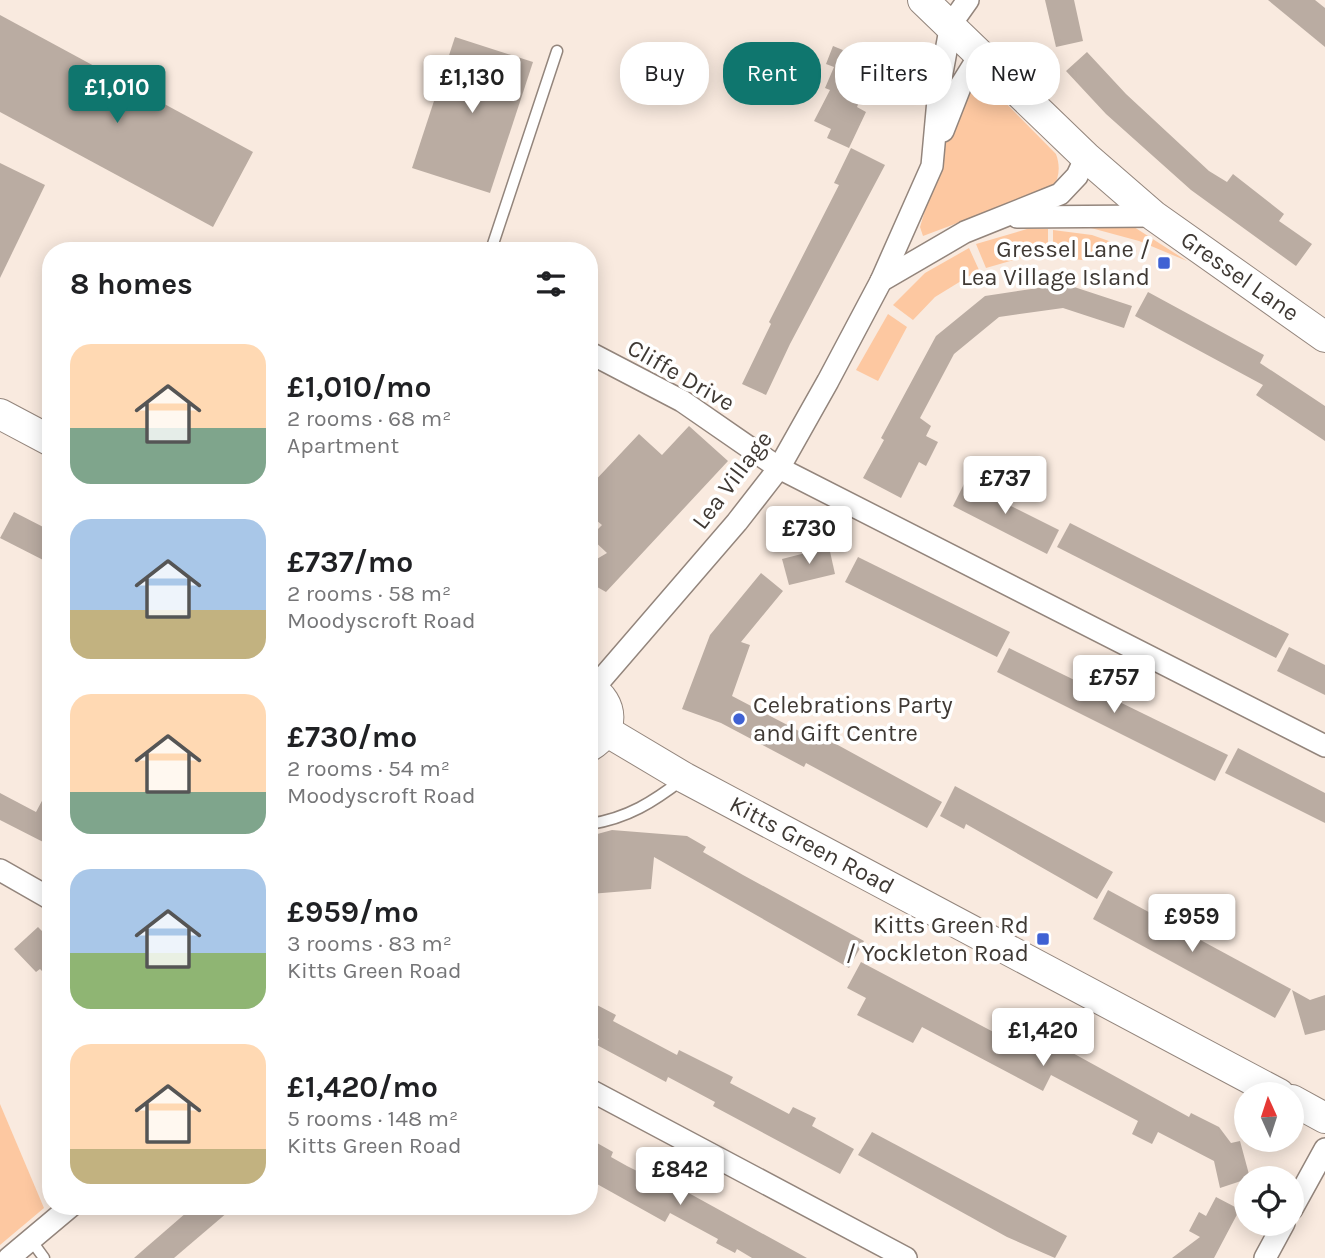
<!DOCTYPE html>
<html lang="en">
<head>
<meta charset="utf-8">
<style>
	:root { --surface:#fff; --page:#f2f2f2; --text:#202124; --muted:#757577; --accent:#0f766e }
	body { margin:0; font-family:Karla,sans-serif; background:var(--page); color:var(--text); height:100vh; display:flex; flex-direction:column; font-size:26px; white-space:nowrap }
	* { box-sizing:border-box; margin:0 }
	p { font-size:23px; color:var(--muted) }
	.icon { flex:none; width:38px; height:38px; fill:none; stroke:currentColor; stroke-width:2; stroke-linecap:round; stroke-linejoin:round }
	.map { position:relative; flex:1; overflow:hidden }
	.sheet { position:absolute; left:42px; top:242px; width:556px; height:973px; display:flex; flex-direction:column; background:var(--surface); border-radius:28px; box-shadow:0 4px 18px #0003 }
	.sheet>* { flex:none }
	.top-card { position:absolute; left:620px; top:42px; width:600px; height:63px; display:flex; gap:14px }
	.needle { width:46px; rotate:357deg }
	.controls { position:absolute; left:1234px; top:1082px; display:grid; gap:14px }
	.controls a { display:grid; place-items:center; width:70px; height:70px; border-radius:50%; background:var(--surface); box-shadow:0 4px 18px #0003; font-size:35px }
	.price { position:absolute; translate:-50% -60px; padding:0 16px; border-radius:7px; background:#fff; color:#222; font-size:23px; line-height:46px; filter:drop-shadow(0 2px 4px #0008) }
	.price::after { content:''; position:absolute; left:50%; top:42px; width:21px; height:16px; margin-left:-10px; background:inherit; clip-path:polygon(0 0,100% 0,50% 100%) }
	.price.active { background:var(--accent); color:#fff }
	ul { padding:0; list-style:none }
	li { display:flex; align-items:center; gap:21px; height:175px; padding:0 28px }
	li span { display:grid; place-items:center; flex:none; width:196px; height:140px; border-radius:21px; color:#555 }
	li>.icon { margin-inline-start:auto }
	span .icon { width:84px; height:84px; fill:#fffc; stroke-width:1 }
	li b { font-size:30px }
	h2 { display:flex; justify-content:space-between; align-items:center; height:84px; padding:0 28px; font-size:30px }
	.chip { padding:0 24px; border-radius:28px; background:var(--surface); box-shadow:0 4px 18px #0003; font-size:24px; line-height:63px }
	.chip.active { background:var(--accent); color:#fff }
	.map>svg:first-child { display:block }
	.green { fill:#fdc8a1 }
	.building { fill:#baaca2 }
	.lines { fill:none; stroke-linecap:round; stroke-linejoin:round }
	.lane-casing { stroke:#93857c; stroke-width:13 }
	.street-casing { stroke:#93857c; stroke-width:24 }
	.secondary-casing { stroke:#93857c; stroke-width:32 }
	.lane { stroke:#fff; stroke-width:10 }
	.street { stroke:#fff; stroke-width:21 }
	.secondary { stroke:#fff; stroke-width:30 }
	.poi-dot { fill:#3f61d3; stroke:#fff; stroke-width:2.5 }
	.labels { text-anchor:middle; stroke-width:7; stroke-linejoin:round; paint-order:stroke }
	.poi-label { font-size:24px; fill:#3f3934; stroke:#fff; text-anchor:end }
	.street-label { font-size:24px; fill:#3f3934; stroke:#fff }
</style>
</head>
<body>
<div class="map">
<svg width="1325" height="1258" viewBox="0 0 1325 1258">
	<rect width="100%" height="100%" fill="#f9eadf"/>
	<g class="green">
		<path d="M985 82 1056 154C1060 165 1060 177 1053 187L923 236 920 227 951 123 970 88Z"/>
		<polygon points="1091,221 1134,227 1187,261 1139,241 1091,228"/>
		<polygon points="1027,229 1048,229 1048,257 1021,258 986,268 976,244"/>
		<polygon points="1053,230 1092,235 1137,251 1082,260 1053,257"/>
		<polygon points="969,248 979,270 935,297 913,320 893,305 925,273"/>
		<polygon points="888,314 907,327 878,381 856,370"/>
		<polygon points="0,1104 44,1208 0,1245"/>
	</g>
	<g class="building">
		<polygon points="1045,0 1074,0 1083,41 1056,47"/>
		<polygon points="1268,0 1315,0 1325,8 1325,47"/>
		<polygon points="0,15 253,152 213,227 0,112"/>
		<polygon points="455,37 533,62 490,193 412,168"/>
		<polygon points="833,46 875,63 857,107 866,112 849,148 827,138 831,129 814,121 830,90 825,88 834,67 826,64"/>
		<polygon points="1087,52 1126,94 1209,171 1227,182 1233,174 1284,214 1279,221 1312,244 1296,266 1191,190 1106,114 1066,71"/>
		<polygon points="851,148 885,165 790,344 766,395 742,384 771,324 769,322 839,185 834,183"/>
		<polygon points="0,163 45,185 0,278"/>
		<polygon points="1065,284 1132,306 1124,328 1063,308 999,317 954,354 920,418 931,426 926,436 938,442 926,466 919,462 901,498 863,478 884,440 881,438 936,336 985,296"/>
		<polygon points="1148,292 1264,355 1260,363 1325,406 1325,441 1256,395 1263,385 1135,316"/>
		<polygon points="689,426 728,461 606,592 590,583 590,563 607,553 590,537 602,525 590,515 590,486 639,434 662,455"/>
		<polygon points="967,478 1009,499 1007,504 1059,530 1047,554 953,506"/>
		<polygon points="14,512 51,531 51,564 0,538"/>
		<polygon points="1070,523 1289,634 1276,658 1057,547"/>
		<polygon points="829,547 835,574 789,585 782,559"/>
		<polygon points="858,557 1010,632 997,657 845,582"/>
		<polygon points="761,573 783,591 741,642 750,645 732,696 822,743 825,738 942,802 927,828 806,763 804,767 721,723 682,709 710,635"/>
		<polygon points="1289,647 1325,665 1325,695 1277,671"/>
		<polygon points="1009,648 1228,755 1215,781 997,672"/>
		<polygon points="1238,748 1325,793 1325,823 1225,773"/>
		<polygon points="51,784 51,846 0,820 0,793 36,812"/>
		<polygon points="955,786 1113,872 1097,899 966,824 964,829 940,816"/>
		<polygon points="612,830 687,836 706,847 703,852 743,875 864,941 849,968 654,857 651,889 590,894 590,836"/>
		<polygon points="1108,890 1291,989 1275,1018 1093,919"/>
		<polygon points="38,927 51,940 51,980 40,969 36,972 14,949"/>
		<polygon points="861,962 1020,1046 1029,1029 1189,1117 1191,1113 1219,1127 1231,1143 1240,1141 1250,1178 1220,1188 1214,1161 1158,1132 1152,1144 1132,1134 1138,1121 1051,1075 1043,1091 922,1027 913,1043 857,1015 866,998 847,988"/>
		<polygon points="1292,990 1310,1000 1325,995 1325,1030 1305,1035"/>
		<polygon points="597,1005 616,1015 613,1021 677,1055 679,1050 733,1077 730,1083 789,1114 793,1107 816,1118 812,1126 854,1149 840,1174 713,1106 715,1102 668,1077 666,1082 595,1044 599,1039 590,1034 590,1019"/>
		<polygon points="872,1132 1067,1236 1055,1258 1007,1237 858,1155"/>
		<polygon points="590,1139 613,1152 611,1157 627,1166 663,1184 665,1180 807,1258 752,1258 737,1249 735,1253 716,1243 718,1239 670,1213 665,1222 597,1184 590,1199"/>
		<polygon points="1216,1197 1237,1208 1242,1205 1214,1258 1172,1258 1200,1237 1189,1231 1199,1212 1206,1216"/>
		<polygon points="194,1206 235,1206 174,1258 134,1258"/>
	</g>
	<g class="lines">
		<g class="lane-casing">
			<g id="lane">
				<polyline points="491,250 557,51"/>
				<path d="M590 824C628 818 653 802 683 779"/>
				<polyline points="31,1240 44,1258"/>
			</g>
		</g>
		<g class="street-casing">
			<g id="street">
				<polyline points="943,131 961,85 981,53"/>
				<polyline points="1017,217 1154,216"/>
				<polyline points="881,281 965,232 1060,194 1077,176 1086,157"/>
				<polyline points="590,353 682,401 779,468 1325,746"/>
				<polyline points="593,689 737,522 779,468 828,381 881,281 932,166 939,89 951,24 968,0"/>
				<polyline points="0,870 51,899"/>
				<polyline points="590,1090 906,1258"/>
				<polyline points="1292,1209 1325,1149"/>
				<polyline points="9,1258 71,1206"/>
				<polyline points="1265,1258 1284,1223"/>
			</g>
		</g>
		<g class="secondary-casing">
			<g id="secondary">
				<polyline points="923,0 1086,157 1154,216 1325,337"/>
				<polyline points="0,414 51,441"/>
				<path d="M590 688C614 703 615 731 590 746"/>
				<polyline points="606,731 685,778 1279,1094"/>
				<polyline points="1292,1100 1325,1118"/>
			</g>
		</g>
		<use href="#lane" class="lane"/>
		<use href="#street" class="street"/>
		<use href="#secondary" class="secondary"/>
	</g>
	<g class="poi-dot">
		<rect x="1157" y="256" width="14" height="14" rx="3.5"/>
		<circle cx="739" cy="719" r="7"/>
		<rect x="1036" y="932" width="14" height="14" rx="3.5"/>
	</g>
	<g class="labels">
		<g class="poi-label">
			<text x="1150" y="257">Gressel Lane /<tspan x="1150" dy="28">Lea Village Island</tspan></text>
			<text x="753" y="713" text-anchor="start">Celebrations Party<tspan x="753" dy="28">and Gift Centre</tspan></text>
			<text x="1029" y="933">Kitts Green Rd<tspan x="1029" dy="28">/ Yockleton Road</tspan></text>
		</g>
		<g class="street-label">
			<text transform="translate(1240 276) rotate(35)" y="8">Gressel Lane</text>
			<text transform="translate(681 375) rotate(30)" y="8">Cliffe Drive</text>
			<text transform="translate(732 480) rotate(-53)" y="8">Lea Village</text>
			<text transform="translate(812 845) rotate(28)" y="8">Kitts Green Road</text>
		</g>
	</g>
</svg>
<div class="controls">
<a><svg class="needle" viewBox="-14 -14 28 28"><path d="M0-13l5 13h-10z" fill="#e53935"/><path d="M0 13l5-13h-10z" fill="#757577"/></svg></a>
<a><svg class="icon" aria-label="locate" viewBox="0 0 24 24"><circle cx="12" cy="12" r="6"/><path d="M12 2v4M12 18v4M2 12h4M18 12h4"/></svg></a>
</div>
<b class="price" style="left:472px;top:115px">£1,130</b>
<b class="price active" style="left:117px;top:125px">£1,010</b>
<b class="price" style="left:1005px;top:516px">£737</b>
<b class="price" style="left:809px;top:566px">£730</b>
<b class="price" style="left:1114px;top:715px">£757</b>
<b class="price" style="left:1192px;top:954px">£959</b>
<b class="price" style="left:1043px;top:1068px">£1,420</b>
<b class="price" style="left:680px;top:1207px">£842</b>
<div class="top-card">
<a class="chip">Buy</a>
<a class="chip active">Rent</a>
<a class="chip">Filters</a>
<a class="chip">New</a>
</div>
<section class="sheet">
<h2>8 homes<svg class="icon" aria-label="filters" viewBox="0 0 24 24"><path d="M4 7h16M4 17h16"/><circle cx="9" cy="7" r="2"/><circle cx="15" cy="17" r="2"/></svg></h2>
<ul>
<li><span style="background:linear-gradient(#ffd9b3 60%,#7fa58c 0)"><svg class="icon" aria-label="home" viewBox="0 0 24 24"><path d="M3 11l9-7 9 7M6 9v11h12V9"/></svg></span><div><b>£1,010/mo</b><p>2 rooms · 68 m²</p><p>Apartment</p></div></li>
<li><span style="background:linear-gradient(#a9c7e8 65%,#c2b280 0)"><svg class="icon" aria-label="home" viewBox="0 0 24 24"><path d="M3 11l9-7 9 7M6 9v11h12V9"/></svg></span><div><b>£737/mo</b><p>2 rooms · 58 m²</p><p>Moodyscroft Road</p></div></li>
<li><span style="background:linear-gradient(#ffd9b3 70%,#7fa58c 0)"><svg class="icon" aria-label="home" viewBox="0 0 24 24"><path d="M3 11l9-7 9 7M6 9v11h12V9"/></svg></span><div><b>£730/mo</b><p>2 rooms · 54 m²</p><p>Moodyscroft Road</p></div></li>
<li><span style="background:linear-gradient(#a9c7e8 60%,#8fb573 0)"><svg class="icon" aria-label="home" viewBox="0 0 24 24"><path d="M3 11l9-7 9 7M6 9v11h12V9"/></svg></span><div><b>£959/mo</b><p>3 rooms · 83 m²</p><p>Kitts Green Road</p></div></li>
<li><span style="background:linear-gradient(#ffd9b3 75%,#c2b280 0)"><svg class="icon" aria-label="home" viewBox="0 0 24 24"><path d="M3 11l9-7 9 7M6 9v11h12V9"/></svg></span><div><b>£1,420/mo</b><p>5 rooms · 148 m²</p><p>Kitts Green Road</p></div></li>
</ul>
</section>
</div>
</body>
</html>
